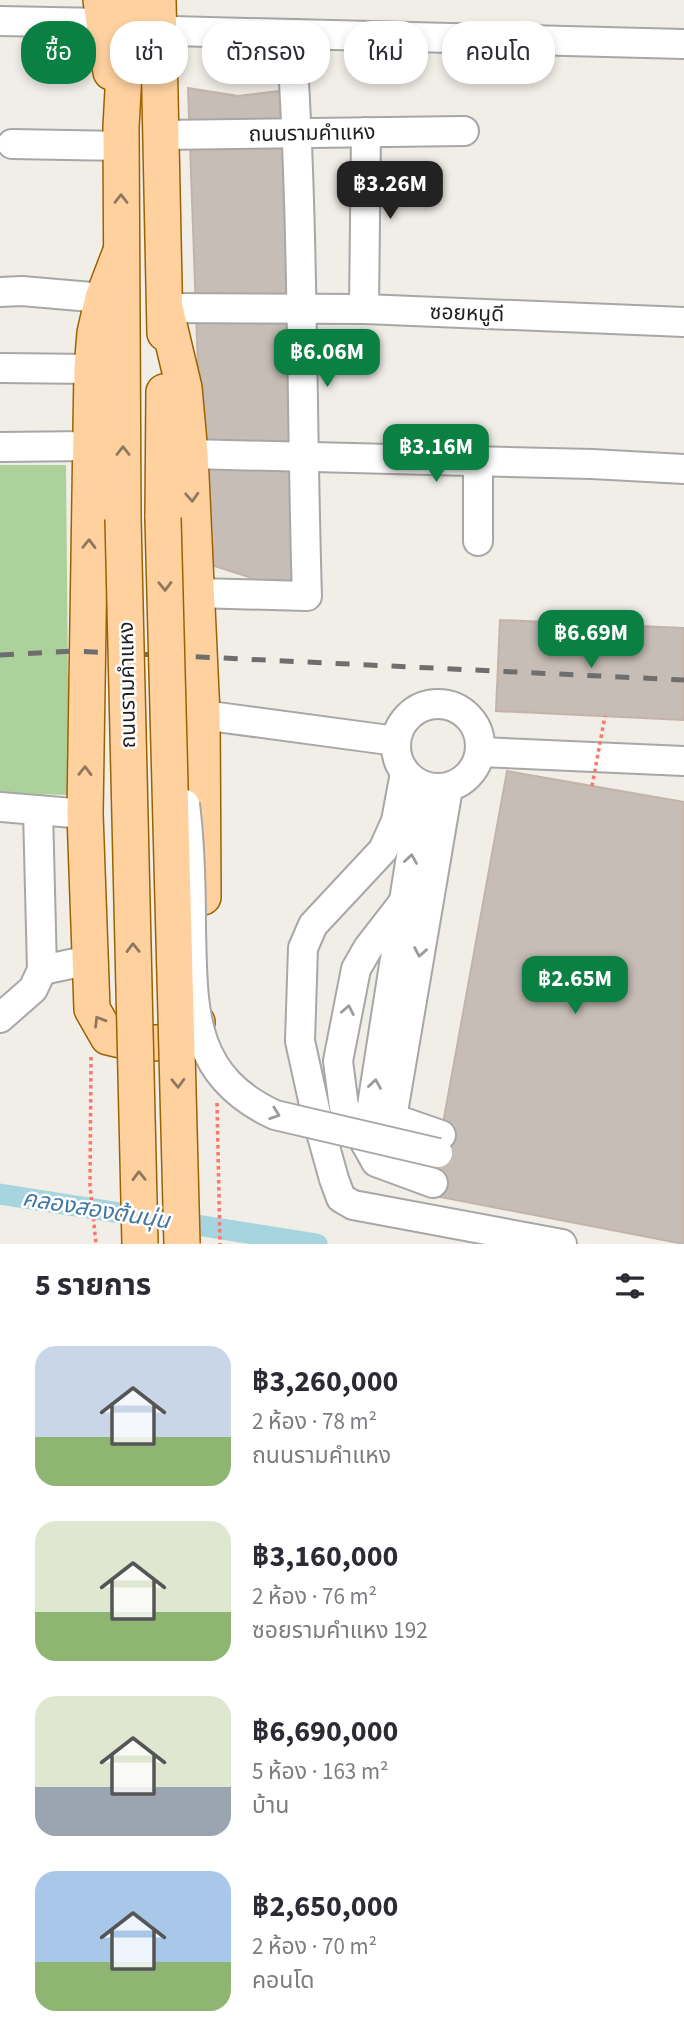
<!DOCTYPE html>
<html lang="th">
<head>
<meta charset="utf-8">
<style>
	:root { --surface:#fff; --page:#f7f7f7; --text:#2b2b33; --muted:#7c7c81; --accent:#0b8043 }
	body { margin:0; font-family:"Source Sans 3","Noto Sans Thai",sans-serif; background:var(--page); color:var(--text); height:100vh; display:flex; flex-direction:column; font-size:26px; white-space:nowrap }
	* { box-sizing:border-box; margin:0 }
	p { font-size:23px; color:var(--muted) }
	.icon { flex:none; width:38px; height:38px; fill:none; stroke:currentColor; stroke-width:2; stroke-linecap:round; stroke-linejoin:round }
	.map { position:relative; height:1244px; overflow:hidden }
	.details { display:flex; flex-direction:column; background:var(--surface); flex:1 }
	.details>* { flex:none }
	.banner { position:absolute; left:21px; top:21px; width:642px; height:63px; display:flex; gap:14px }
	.price { position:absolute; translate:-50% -60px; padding:0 16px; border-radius:14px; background:var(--accent); color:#fff; font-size:23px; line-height:46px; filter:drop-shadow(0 2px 4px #0008) }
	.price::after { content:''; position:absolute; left:50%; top:42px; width:21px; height:16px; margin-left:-10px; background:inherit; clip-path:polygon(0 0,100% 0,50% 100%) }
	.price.current { background:#222; color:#fff }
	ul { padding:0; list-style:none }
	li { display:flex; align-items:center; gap:21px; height:175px; padding:0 35px }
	li span { display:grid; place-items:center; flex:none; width:196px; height:140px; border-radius:21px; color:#555 }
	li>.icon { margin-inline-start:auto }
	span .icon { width:84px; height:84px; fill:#fffc; stroke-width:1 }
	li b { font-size:30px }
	h2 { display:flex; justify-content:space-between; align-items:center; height:84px; padding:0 35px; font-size:30px }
	.tag { padding:0 24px; border-radius:28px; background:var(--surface); box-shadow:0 4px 10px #0003; font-size:24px; line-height:63px }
	.tag.current { background:var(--accent); color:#fff }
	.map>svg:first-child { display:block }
	.forest { fill:#add19b }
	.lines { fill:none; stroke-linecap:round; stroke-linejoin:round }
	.canal { stroke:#a7d5df; stroke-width:21 }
	.building { fill:#c6bdb6; stroke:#c3b3a9; stroke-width:2 }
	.minor-casing { stroke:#a7a7a7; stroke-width:32 }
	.major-casing { stroke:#9d6200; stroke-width:38 }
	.path { stroke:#fd756c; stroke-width:3.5; stroke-dasharray:3.5 3.5; stroke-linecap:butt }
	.minor { stroke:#fff; stroke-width:28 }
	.major { stroke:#fed19f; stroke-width:35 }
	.rail { stroke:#6e6e6e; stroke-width:5; stroke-dasharray:14 14; stroke-linecap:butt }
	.minor-bridge-casing { stroke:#a7a7a7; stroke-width:32; stroke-linecap:butt }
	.major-bridge-casing { stroke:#9d6200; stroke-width:38; stroke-linecap:butt }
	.path-bridge { stroke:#fd756c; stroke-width:3.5; stroke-dasharray:3.5 3.5; stroke-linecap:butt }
	.minor-bridge { stroke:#fff; stroke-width:28 }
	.major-bridge { stroke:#fed19f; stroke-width:35 }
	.oneway { stroke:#8f7860 }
	.oneway2 { stroke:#9b9b9b }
	.labels { text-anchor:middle; stroke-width:5; stroke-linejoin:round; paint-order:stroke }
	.street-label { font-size:21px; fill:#202020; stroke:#fff }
	.water-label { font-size:23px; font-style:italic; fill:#4378a4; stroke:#fff }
</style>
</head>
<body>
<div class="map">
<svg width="684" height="1244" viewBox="0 0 684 1244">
	<rect width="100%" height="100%" fill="#f1ede7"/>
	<polygon class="forest" points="0,465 66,465 69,795 0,793"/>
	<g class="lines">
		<polyline class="canal" points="0,1194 317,1244"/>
	</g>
	<g class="building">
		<polygon points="188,88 238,96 288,90 295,588 250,587 249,577 205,563"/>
		<polygon points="500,620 684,628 684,720 496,711"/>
		<polygon points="507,771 684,802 684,1244 430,1195"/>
	</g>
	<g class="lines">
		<g class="minor-casing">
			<g id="minor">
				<polyline points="0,21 103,23"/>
				<polyline points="172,31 684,44"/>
				<polyline points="160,135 464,131"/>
				<polyline points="12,144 122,146"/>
				<polyline points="0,292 22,291 103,298"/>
				<polyline points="165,308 364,309 684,322"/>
				<polyline points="364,309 366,132"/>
				<polyline points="0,368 92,369"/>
				<polyline points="0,447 90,446"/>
				<polyline points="190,454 592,464 684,469"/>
				<polyline points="478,461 478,541"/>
				<path d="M196 593 307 596C301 409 304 221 291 34"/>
				<circle cx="438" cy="746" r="42"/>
				<polyline points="202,715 396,741"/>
				<polyline points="480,752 684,761"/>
				<polyline points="405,773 396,821 383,850 313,925 303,948 300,1041 317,1118 334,1179 341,1198 353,1205 562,1244"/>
				<polyline points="422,786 366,1144 376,1162 433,1183"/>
				<polyline points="0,807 85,814"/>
				<polyline points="42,970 90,960"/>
				<polyline points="0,1018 33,989 42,970 38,810"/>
				<polyline points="441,1135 392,1118 448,788"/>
				<polyline points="366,1144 344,1107 338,1061 356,969 368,948 402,904"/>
			</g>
		</g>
		<g class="major-casing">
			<g id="major">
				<polyline points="101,0 111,72"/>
				<polyline points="158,0 165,333"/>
				<path d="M121 251 103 298 95 333 92 369 85 814 92 1009 108 1037C140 1045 155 1045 187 1038L197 1022"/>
				<polyline points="165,308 184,388 190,454 202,715 203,897"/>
				<polyline points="163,518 164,392"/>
				<polyline points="123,519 121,127 128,0"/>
			</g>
		</g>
		<g class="path">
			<polyline points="91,1057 90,1185 96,1244"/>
			<polyline points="217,1103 220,1244"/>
		</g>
		<use href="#minor" class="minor"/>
		<use href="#major" class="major"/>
		<polyline class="rail" points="0,655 74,651 684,680"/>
		<g class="minor-bridge-casing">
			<path id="minor-bridge" d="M185 804C190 845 191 886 191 928 193 1010 190 1076 275 1115L438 1153"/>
		</g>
		<g class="major-bridge-casing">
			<g id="major-bridge">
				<polyline points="163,518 182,1244"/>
				<polyline points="123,519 140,1244"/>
			</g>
		</g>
		<polyline class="path-bridge" points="592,786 605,716"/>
		<use href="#minor-bridge" class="minor-bridge"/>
		<use href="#major-bridge" class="major-bridge"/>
	</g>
	<defs><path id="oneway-chevron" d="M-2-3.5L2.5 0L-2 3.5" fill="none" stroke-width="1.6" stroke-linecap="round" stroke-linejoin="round" transform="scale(1.75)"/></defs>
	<g class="oneway">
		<use href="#oneway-chevron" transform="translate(121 199) rotate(-90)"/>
		<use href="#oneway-chevron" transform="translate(123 451) rotate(-90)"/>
		<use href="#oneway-chevron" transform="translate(192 497) rotate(87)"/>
		<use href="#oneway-chevron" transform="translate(89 544) rotate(-89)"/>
		<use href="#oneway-chevron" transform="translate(165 586) rotate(89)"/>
		<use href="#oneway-chevron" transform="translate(85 771) rotate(-89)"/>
		<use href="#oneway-chevron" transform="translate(133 948) rotate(-91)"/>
		<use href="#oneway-chevron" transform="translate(99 1021) rotate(-121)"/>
		<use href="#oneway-chevron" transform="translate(178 1083) rotate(88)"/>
		<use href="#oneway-chevron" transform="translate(139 1176) rotate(-91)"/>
	</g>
	<g class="oneway2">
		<use href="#oneway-chevron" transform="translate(411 859) rotate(-81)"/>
		<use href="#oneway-chevron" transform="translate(420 952) rotate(100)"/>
		<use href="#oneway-chevron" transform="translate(348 1010) rotate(-79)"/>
		<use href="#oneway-chevron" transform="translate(375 1084) rotate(-81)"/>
		<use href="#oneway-chevron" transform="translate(275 1114) rotate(20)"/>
	</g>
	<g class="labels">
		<g class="street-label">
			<text transform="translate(312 133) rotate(-1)" y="7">ถนนรามคำแหง</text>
			<text transform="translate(467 313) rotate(2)" y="7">ซอยหนูดี</text>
			<text transform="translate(127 685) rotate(-91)" y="7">ถนนรามคำแหง</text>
		</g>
		<g class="water-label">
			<text transform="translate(96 1209) rotate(9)" y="8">คลองสองต้นนุ่น</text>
		</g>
	</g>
</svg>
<b class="price current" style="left:390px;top:221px">฿3.26M</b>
<b class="price" style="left:327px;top:389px">฿6.06M</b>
<b class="price" style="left:436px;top:484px">฿3.16M</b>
<b class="price" style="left:591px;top:670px">฿6.69M</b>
<b class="price" style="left:575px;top:1016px">฿2.65M</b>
<div class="banner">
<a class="tag current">ซื้อ</a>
<a class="tag">เช่า</a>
<a class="tag">ตัวกรอง</a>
<a class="tag">ใหม่</a>
<a class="tag">คอนโด</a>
</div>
</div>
<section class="details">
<h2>5 รายการ<svg class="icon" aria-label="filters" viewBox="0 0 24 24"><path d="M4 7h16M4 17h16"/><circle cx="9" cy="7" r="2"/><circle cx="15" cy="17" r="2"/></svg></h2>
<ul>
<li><span style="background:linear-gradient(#c9d6e8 65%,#8fb573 0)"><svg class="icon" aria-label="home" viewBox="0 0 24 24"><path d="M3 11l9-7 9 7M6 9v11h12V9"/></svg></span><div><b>฿3,260,000</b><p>2 ห้อง · 78 m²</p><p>ถนนรามคำแหง</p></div></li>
<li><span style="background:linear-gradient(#dfe7d0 65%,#8fb573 0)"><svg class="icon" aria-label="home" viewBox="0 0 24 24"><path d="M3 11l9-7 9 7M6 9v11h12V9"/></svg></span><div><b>฿3,160,000</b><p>2 ห้อง · 76 m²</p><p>ซอยรามคำแหง 192</p></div></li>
<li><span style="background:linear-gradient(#dfe7d0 65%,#9aa5b1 0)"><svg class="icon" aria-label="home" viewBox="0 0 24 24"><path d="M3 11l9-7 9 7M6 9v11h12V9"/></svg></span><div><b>฿6,690,000</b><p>5 ห้อง · 163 m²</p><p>บ้าน</p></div></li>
<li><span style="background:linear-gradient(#a9c7e8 65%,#8fb573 0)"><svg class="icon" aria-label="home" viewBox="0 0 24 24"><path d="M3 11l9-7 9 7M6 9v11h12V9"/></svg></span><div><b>฿2,650,000</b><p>2 ห้อง · 70 m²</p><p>คอนโด</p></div></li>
</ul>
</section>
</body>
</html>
